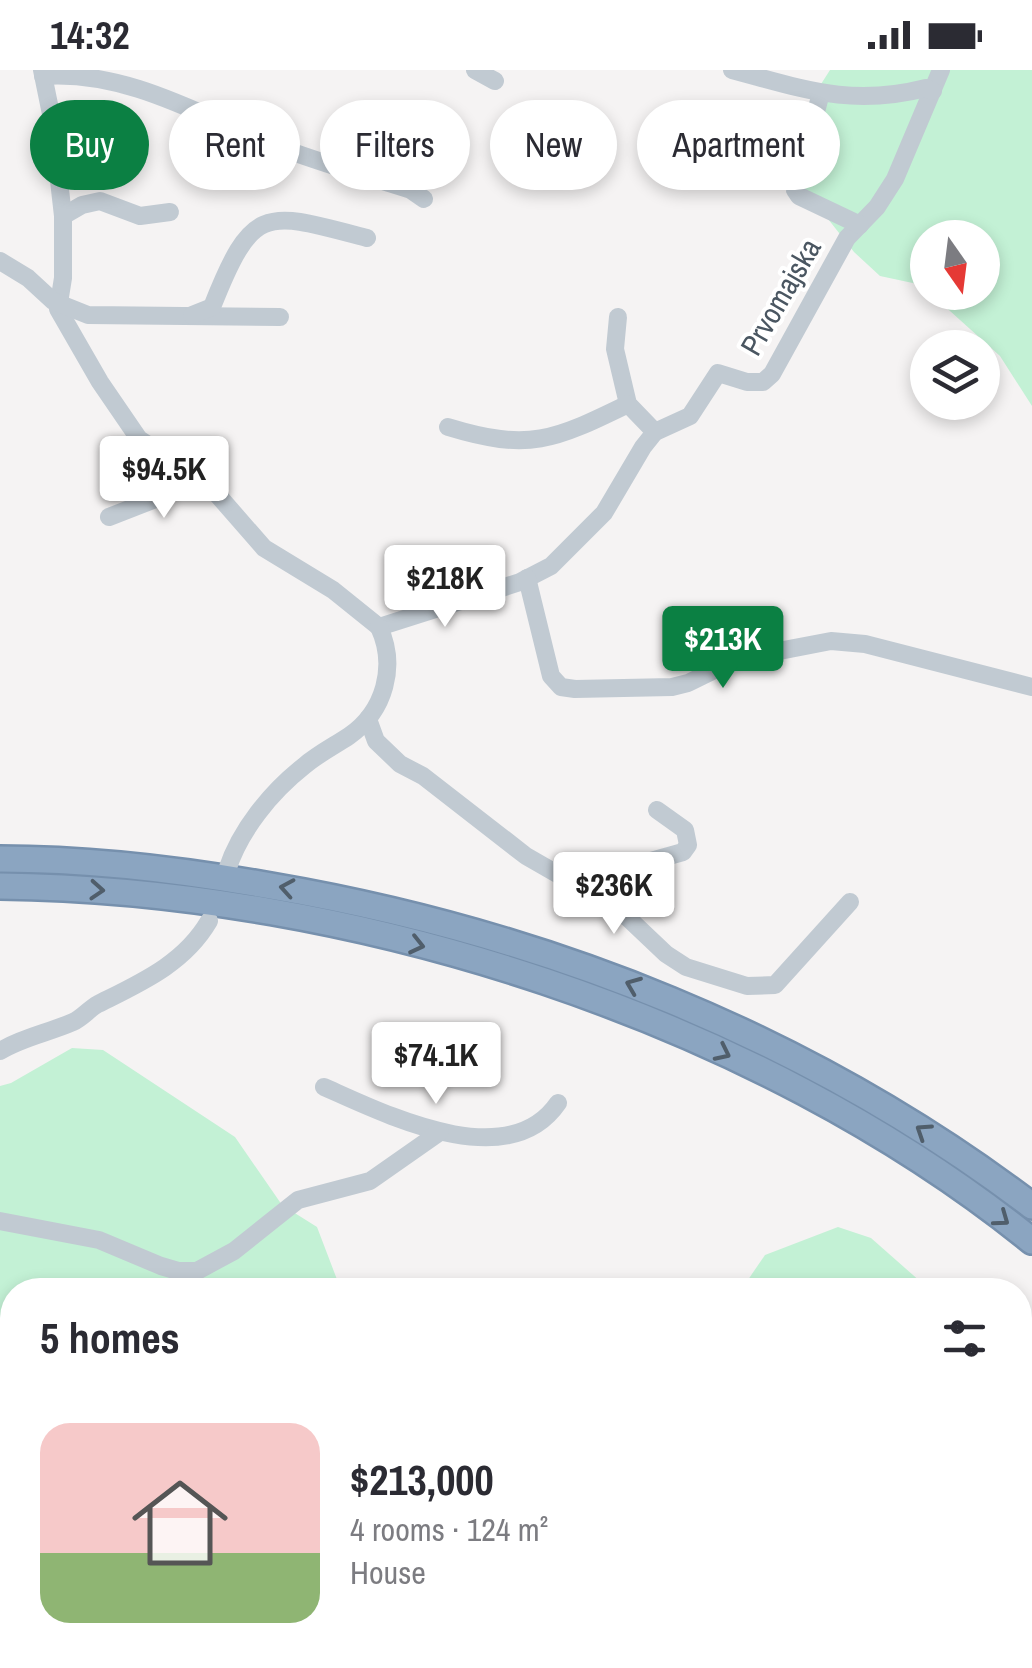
<!DOCTYPE html>
<html lang="en">
<head>
<meta charset="utf-8">
<style>
	:root { --surface:#fff; --page:#f2f2f3; --text:#2b2b33; --muted:#7c7c81; --accent:#0b8043 }
	body { margin:0; font-family:"Archivo Narrow",sans-serif; background:var(--page); color:var(--text); height:100vh; display:flex; flex-direction:column; font-size:38px; white-space:nowrap }
	* { box-sizing:border-box; margin:0 }
	p { font-size:32px; color:var(--muted) }
	.icon { flex:none; width:55px; height:55px; fill:none; stroke:currentColor; stroke-width:2; stroke-linecap:round; stroke-linejoin:round }
	.map { position:relative; flex:1; overflow:hidden }
	.sheet { position:absolute; left:0px; top:1208px; width:1032px; height:392px; display:flex; flex-direction:column; background:var(--surface); border-radius:40px 40px 0 0; box-shadow:0 5px 15px #0003 }
	.sheet>* { flex:none }
	.top-card { position:absolute; left:30px; top:30px; width:972px; height:90px; display:flex; gap:20px }
	.needle { width:65px; rotate:166deg }
	.controls { position:absolute; left:910px; top:150px; display:grid; gap:20px }
	.controls a { display:grid; place-items:center; width:90px; height:90px; border-radius:50%; background:var(--surface); box-shadow:0 5px 15px #0003; font-size:50px }
	.price { position:absolute; translate:-50% -85px; padding:0 22px; border-radius:10px; background:#fff; color:#222; font-size:32px; line-height:65px; filter:drop-shadow(0 2px 5px #0008) }
	.price::after { content:''; position:absolute; left:50%; top:60px; width:30px; height:22px; margin-left:-15px; background:inherit; clip-path:polygon(0 0,100% 0,50% 100%) }
	.price.selected { background:var(--accent); color:#fff }
	ul { padding:0; list-style:none }
	li { display:flex; align-items:center; gap:30px; height:250px; padding:0 40px }
	li span { display:grid; place-items:center; flex:none; width:280px; height:200px; border-radius:30px; color:#555 }
	li>.icon { margin-inline-start:auto }
	span .icon { width:120px; height:120px; fill:#fffc; stroke-width:1 }
	li b { font-size:42px }
	h2 { display:flex; justify-content:space-between; align-items:center; height:120px; padding:0 40px; font-size:42px }
	.pill { padding:0 35px; border-radius:45px; background:var(--surface); box-shadow:0 5px 15px #0003; font-size:35px; line-height:90px }
	.pill.selected { background:var(--accent); color:#fff }
	.status { display:flex; justify-content:space-between; align-items:center; height:70px; padding:0 50px; background:var(--surface); direction:ltr }
	.status svg { height:28px; fill:currentColor }
	.map>svg:first-child { display:block }
	.green { fill:#c3f1d5 }
	.lines { fill:none; stroke-linecap:round; stroke-linejoin:round }
	.highway-casing { stroke:#7690ad; stroke-width:30 }
	.minor { stroke:#c1cad2; stroke-width:18 }
	.highway { stroke:#8ba5c1; stroke-width:25 }
	.oneway { stroke:#505e6b }
	.labels { text-anchor:middle; stroke-width:8; stroke-linejoin:round; paint-order:stroke }
	.street-label { font-size:30px; fill:#4a5661; stroke:#fff }
</style>
</head>
<body>
<div class="status"><b>14:32</b><svg viewBox="0 0 49 12"><path d="M0 12V9h3v3zM5 12V6h3v6zM10 12V3h3v9zM15 12V0h3v12zM26 1h20v11H26zM47 4h2v5h-2z"/></svg></div>
<div class="map">
<svg width="1032" height="1598" viewBox="0 0 1032 1598">
	<rect width="100%" height="100%" fill="#f5f3f3"/>
	<g class="green">
		<polygon points="830,0 1032,0 1032,336 1000,286 930,223 982,222 982,168 928,168 927,220 922,215 880,206 854,182 795,107 786,69"/>
		<polygon points="72,978 103,980 235,1067 282,1135 317,1157 341,1220 12,1220 12,1588 1020,1588 1020,1373 1032,1431 1032,1598 0,1598 0,1016 11,1013"/>
		<polygon points="838,1157 871,1168 930,1220 741,1220 765,1185"/>
	</g>
	<g class="lines">
		<g class="highway-casing">
			<g id="highway">
				<path d="M0 789C91 789 182 800 271 816 545 863 809 967 1032 1136"/>
				<path d="M0 816C354 820 756 948 1032 1171"/>
			</g>
		</g>
		<g class="minor">
			<polyline points="42,0 52,49 63,146 63,208 58,239 100,312 139,369 209,415 264,478 333,520 379,557 520,512 551,496 604,443 643,377 655,362 690,346 718,303 747,312 763,312 772,304 847,168 877,137 895,109 941,0"/>
			<polyline points="475,0 495,11"/>
			<path d="M732 0C804 19 851 37 926 18L933 21"/>
			<path d="M43 6C125 0 199 44 271 74 317 92 364 105 411 120L424 129"/>
			<polyline points="821,23 795,120 799,126 860,155"/>
			<polyline points="63,146 82,135 100,131 140,146 170,142"/>
			<polyline points="0,191 28,208 53,231 88,245 280,247"/>
			<path d="M192 245 212 237C253 133 265 141 367 168"/>
			<polyline points="618,247 615,279 628,334 655,362"/>
			<path d="M448 357C530 382 554 370 628 334"/>
			<polyline points="109,447 158,428 196,406"/>
			<polyline points="527,508 551,606 561,617 575,619 672,617 688,613 737,589 831,571 865,574 1032,617"/>
			<polyline points="368,649 376,671 400,694 423,706 526,786 573,813 683,782 688,775 685,760 657,740"/>
			<path d="M227 800C240 760 271 722 304 696 318 684 334 676 349 666 385 641 397 596 379 557"/>
			<polyline points="573,813 628,848 666,884 686,897 747,916 775,915 850,832"/>
			<path d="M0 981C23 967 48 963 73 952 82 948 89 939 98 934 140 913 184 894 209 851"/>
			<path d="M324 1017C385 1044 508 1106 558 1033"/>
			<polyline points="0,1151 99,1170 161,1196 178,1201 197,1201 234,1181 298,1130 370,1111 440,1062"/>
			<polyline points="1020,1389 1032,1394"/>
			<polyline points="0,1393 12,1399"/>
			<polyline points="1020,1560 1032,1559"/>
			<polyline points="411,1588 442,1598"/>
			<polyline points="777,1588 793,1598"/>
			<polyline points="641,1598 725,1588"/>
			<polyline points="894,1598 911,1588"/>
		</g>
		<use href="#highway" class="highway"/>
	</g>
	<defs><path id="oneway-chevron" d="M-2-3.5L2.5 0L-2 3.5" fill="none" stroke-width="1.6" stroke-linecap="round" stroke-linejoin="round" transform="scale(2.5)"/></defs>
	<g class="oneway">
		<use href="#oneway-chevron" transform="translate(287 818) rotate(-170)"/>
		<use href="#oneway-chevron" transform="translate(97 820) rotate(4)"/>
		<use href="#oneway-chevron" transform="translate(417 875) rotate(13)"/>
		<use href="#oneway-chevron" transform="translate(633 915) rotate(-158)"/>
		<use href="#oneway-chevron" transform="translate(723 983) rotate(26)"/>
		<use href="#oneway-chevron" transform="translate(923 1061) rotate(-147)"/>
		<use href="#oneway-chevron" transform="translate(1002 1149) rotate(36)"/>
	</g>
	<g class="labels">
		<g class="street-label">
			<text transform="translate(781 227) rotate(-60)" y="10">Prvomajska</text>
		</g>
	</g>
</svg>
<div class="controls">
<a><svg class="needle" viewBox="-14 -14 28 28"><path d="M0-13l5 13h-10z" fill="#e53935"/><path d="M0 13l5-13h-10z" fill="#7c7c81"/></svg></a>
<a><svg class="icon" aria-label="layers" viewBox="0 0 24 24"><path d="M12 4l9 5-9 5-9-5zM3 14l9 5 9-5"/></svg></a>
</div>
<b class="price" style="left:164px;top:451px">$94.5K</b>
<b class="price" style="left:445px;top:560px">$218K</b>
<b class="price selected" style="left:723px;top:621px">$213K</b>
<b class="price" style="left:614px;top:867px">$236K</b>
<b class="price" style="left:436px;top:1037px">$74.1K</b>
<div class="top-card">
<a class="pill selected">Buy</a>
<a class="pill">Rent</a>
<a class="pill">Filters</a>
<a class="pill">New</a>
<a class="pill">Apartment</a>
</div>
<section class="sheet">
<h2>5 homes<svg class="icon" aria-label="filters" viewBox="0 0 24 24"><path d="M4 7h16M4 17h16"/><circle cx="9" cy="7" r="2"/><circle cx="15" cy="17" r="2"/></svg></h2>
<ul>
<li><span style="background:linear-gradient(#f6c9c9 65%,#8fb573 0)"><svg class="icon" aria-label="home" viewBox="0 0 24 24"><path d="M3 11l9-7 9 7M6 9v11h12V9"/></svg></span><div><b>$213,000</b><p>4 rooms · 124 m²</p><p>House</p></div></li>
</ul>
</section>
</div>
</body>
</html>
